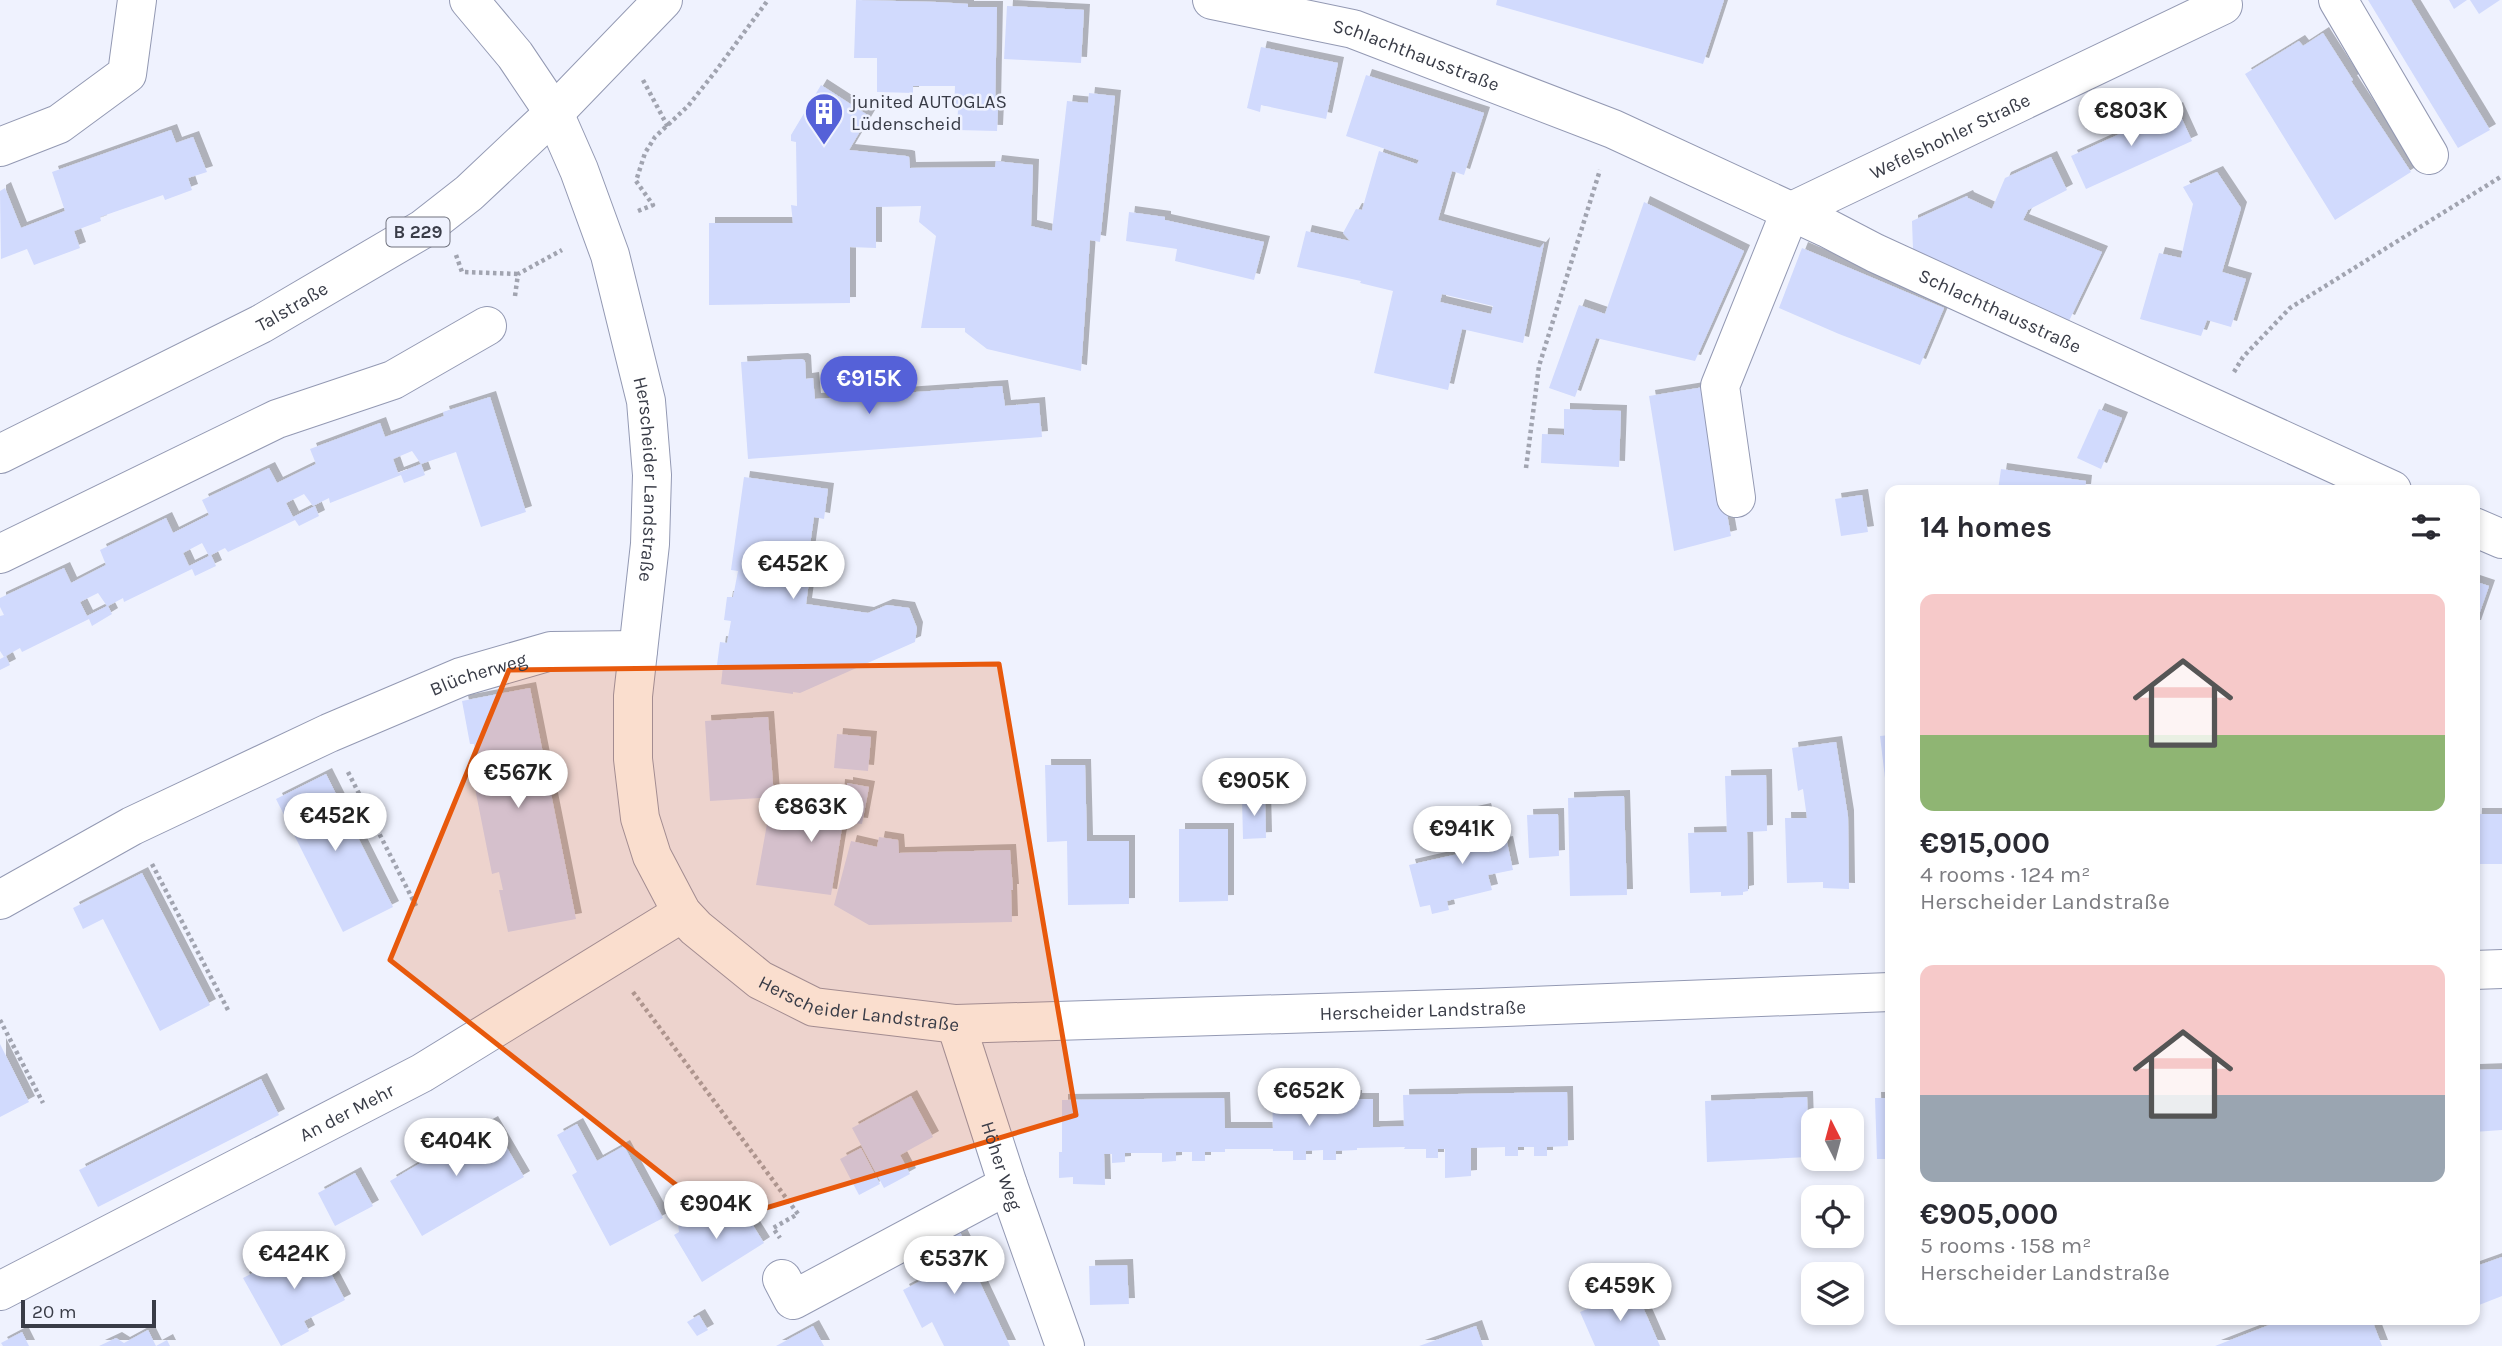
<!DOCTYPE html>
<html lang="en">
<head>
<meta charset="utf-8">
<style>
	:root { --surface:#fff; --page:#f7f7f7; --text:#2b2b33; --muted:#7c7c81; --accent:#5561d8 }
	body { margin:0; font-family:Karla,sans-serif; background:var(--page); color:var(--text); height:100vh; display:flex; flex-direction:column; font-size:26px; white-space:nowrap }
	* { box-sizing:border-box; margin:0 }
	p { font-size:23px; color:var(--muted) }
	.icon { flex:none; width:38px; height:38px; fill:none; stroke:currentColor; stroke-width:2; stroke-linecap:round; stroke-linejoin:round }
	.map { position:relative; flex:1; overflow:hidden }
	.side { position:absolute; left:1885px; top:485px; width:595px; height:840px; display:flex; flex-direction:column; background:var(--surface); border-radius:14px; box-shadow:0 4px 10px #0003 }
	.side>* { flex:none }
	.needle { width:46px; rotate:354deg }
	.buttons { position:absolute; left:1801px; top:1108px; display:grid; gap:14px }
	.buttons a { display:grid; place-items:center; width:63px; height:63px; border-radius:14px; background:var(--surface); box-shadow:0 4px 10px #0003; font-size:35px }
	.scale { position:absolute; left:21px; bottom:18px; width:135px; box-sizing:border-box; padding-left:7px; border:4px solid #393c47; border-top:0; font-size:19px; line-height:24px; white-space:nowrap; color:#393c47; -webkit-text-stroke:5px #eff2fe; paint-order:stroke }
	.price { position:absolute; translate:-50% -60px; padding:0 16px; border-radius:24px; background:#fff; color:#222; font-size:23px; line-height:46px; filter:drop-shadow(0 2px 4px #0008) }
	.price::after { content:''; position:absolute; left:50%; top:42px; width:21px; height:16px; margin-left:-10px; background:inherit; clip-path:polygon(0 0,100% 0,50% 100%) }
	.price.on { background:var(--accent); color:#fff }
	ul { padding:0; list-style:none }
	li { display:grid; align-content:center; gap:14px; height:371px; padding:0 35px }
	li span { display:grid; place-items:center; height:217px; border-radius:14px; color:#555 }
	li>.icon { margin-inline-start:auto }
	span .icon { width:126px; height:126px; fill:#fffc; stroke-width:1 }
	li b { font-size:30px }
	h2 { display:flex; justify-content:space-between; align-items:center; height:84px; padding:0 35px; font-size:30px }
	.map>svg:first-child { display:block }
	.building { fill:#d1dafd; fill-rule:evenodd; filter:url(#shadow) }
	.lines { fill:none; stroke-linecap:round; stroke-linejoin:round }
	.minor-casing { stroke:#9399b3; stroke-width:40 }
	.major-casing { stroke:#9399b3; stroke-width:40 }
	.path { stroke:#a1a4b0; stroke-width:4.5; stroke-dasharray:3.5 3.5; stroke-linecap:butt }
	.minor { stroke:#fff; stroke-width:38 }
	.major { stroke:#fff; stroke-width:38 }
	.marked { fill:#e8590c; fill-opacity:0.2; stroke:#e8590c; stroke-width:5; stroke-linejoin:round }
	.labels { text-anchor:middle; stroke-width:5; stroke-linejoin:round; paint-order:stroke }
	.shield { fill:#eff2fe; stroke:#70737e; stroke-width:2 }
	.shield-label { font-size:18px; font-weight:bold; fill:#393c47 }
	.street-label { font-size:19px; fill:#393c47; stroke:#eff2fe }
	.poi-label { font-size:19px; fill:#393c47; stroke:#eff2fe; text-anchor:start }
</style>
</head>
<body>
<div class="map">
<svg width="2502" height="1346" viewBox="0 0 2502 1346">
	<defs>
		<filter id="shadow"><feDropShadow dx="6" dy="-6" stdDeviation="0" flood-color="#0004"/></filter>
	</defs>
	<rect width="100%" height="100%" fill="#eff2fe"/>
	<g class="building">
		<polygon points="856,0 937,2 968,4 968,7 997,7 995,109 998,109 997,131 957,130 958,109 954,109 955,86 913,86 913,93 877,92 877,58 854,58"/>
		<polygon points="1497,0 1724,0 1703,64 1496,5"/>
		<polygon points="2368,0 2411,0 2490,130 2458,148"/>
		<polygon points="2449,0 2467,0 2454,9"/>
		<polygon points="2470,0 2500,0 2479,14"/>
		<polygon points="1007,6 1084,10 1081,63 1004,59"/>
		<polygon points="2323,33 2353,80 2351,81 2411,172 2335,220 2245,74 2299,41 2303,46"/>
		<polygon points="1261,47 1338,63 1326,119 1261,105 1260,112 1247,108"/>
		<path d="M1366 75 1484 113 1464 175 1452 171 1438 220 1540 248 1544 243 1523 343 1462 329 1448 390 1374 373 1393 291 1360 283 1361 281 1297 267 1306 231 1350 241 1343 233 1356 209 1362 210 1379 151 1417 164 1419 160 1346 136ZM1442 294 1493 306 1491 314 1440 302Z"/>
		<polygon points="821,85 869,116 849,150 906,156 909,157 910,168 995,167 996,161 1033,165 1031,226 1052,231 1067,101 1088,103 1089,93 1115,96 1100,242 1090,240 1081,371 987,349 965,332 965,328 921,328 936,236 919,222 921,206 876,207 876,248 850,247 850,303 709,305 709,223 793,223 791,205 797,206 796,142 791,141 791,135"/>
		<polygon points="2177,108 2192,141 2086,189 2071,156"/>
		<polygon points="171,130 176,143 193,137 207,172 188,178 192,190 165,200 163,195 100,217 101,221 74,231 80,248 34,265 27,249 1,259 0,191 5,188 21,228 65,211 52,172"/>
		<polygon points="2051,157 2067,190 2028,210 2023,220 2102,252 2069,321 1913,250 1912,221 1967,196 1968,198 1992,209 2005,178"/>
		<polygon points="2217,172 2241,208 2222,272 2246,279 2231,327 2207,320 2201,336 2140,319 2159,253 2181,258 2193,204 2183,187"/>
		<polygon points="1644,202 1744,251 1695,361 1596,338 1575,397 1549,388 1579,305 1605,314"/>
		<polygon points="1129,212 1165,217 1165,220 1264,242 1254,280 1175,261 1177,249 1126,241"/>
		<polygon points="1802,248 1944,308 1920,365 1839,334 1779,308"/>
		<polygon points="802,359 805,361 806,379 813,378 815,399 1002,386 1005,406 1039,403 1042,437 748,459 741,362"/>
		<polygon points="1704,387 1731,536 1674,551 1649,396"/>
		<path d="M490 397 526 512 481 527 456 452 421 464 412 451 393 459 398 473 421 464 425 475 404 483 401 475 330 503 329 498 313 506 304 494 286 503 293 517 315 506 319 516 299 526 295 520 228 552 225 548 209 556 202 543 183 553 189 566 211 555 216 566 195 576 192 569 124 602 123 598 108 606 112 614 92 626 89 619 22 652 20 648 4 657 0 651V616L4 615 0 607V598L64 568 71 583 106 565 100 550 166 518 173 533 209 515 202 500 269 468 277 483 316 464 310 449 380 423 385 437 444 416 443 412ZM98 593 107 606 87 616 80 602Z"/>
		<polygon points="1564,409 1621,411 1619,467 1541,463 1542,434 1564,435"/>
		<polygon points="2099,409 2122,418 2101,469 2077,458"/>
		<polygon points="2001,469 2086,481 2085,490 1998,490"/>
		<polygon points="744,477 828,489 824,519 814,517 805,581 809,582 806,604 868,613 887,605 909,608 917,628 915,642 800,693 793,692 793,694 721,684 723,666 717,665 720,642 727,643 731,621 724,620 727,597 733,597 738,571 731,570"/>
		<polygon points="1862,495 1868,532 1841,536 1835,499"/>
		<polygon points="2474,581 2489,586 2475,626 2474,626"/>
		<polygon points="6,656 10,665 0,670 0,659"/>
		<polygon points="530,688 576,919 508,932 499,890 503,890 499,872 492,874 470,763 477,761 474,744 470,744 462,701"/>
		<polygon points="768,717 774,797 710,801 705,721"/>
		<polygon points="837,734 871,737 868,771 834,768"/>
		<polygon points="1890,735 1890,803 1888,803 1880,736"/>
		<polygon points="1836,742 1848,816 1849,889 1823,888 1823,882 1787,883 1785,818 1807,818 1803,789 1798,791 1792,748"/>
		<polygon points="1045,765 1085,765 1087,841 1129,841 1129,904 1068,905 1067,841 1047,842"/>
		<polygon points="326,774 393,907 343,932 276,799"/>
		<polygon points="1766,775 1767,831 1747,832 1748,891 1743,892 1743,895 1721,896 1721,892 1690,893 1688,833 1727,832 1725,776"/>
		<polygon points="847,783 869,787 862,824 843,822 831,895 756,885 767,824 808,830 811,815 802,813 805,796 838,799 839,785 847,786"/>
		<polygon points="1624,796 1627,895 1570,896 1568,798"/>
		<polygon points="1242,798 1265,798 1266,838 1243,839"/>
		<polygon points="1485,809 1488,820 1491,820 1497,844 1507,842 1513,870 1488,875 1492,890 1447,901 1449,910 1432,914 1430,905 1420,907 1409,865 1458,854 1453,829 1470,824 1467,813"/>
		<polygon points="1558,814 1559,856 1529,858 1527,815"/>
		<polygon points="2476,814 2502,814 2502,864 2474,864"/>
		<polygon points="1179,829 1228,829 1228,901 1179,902"/>
		<polygon points="879,837 898,840 899,853 1010,850 1013,890 1011,890 1012,922 869,925 834,905 851,841 877,847"/>
		<polygon points="142,873 210,1005 160,1031 103,919 83,929 73,908"/>
		<polygon points="0,1044 29,1102 0,1117"/>
		<polygon points="2502,1069 2502,1130 2474,1132 2474,1070"/>
		<polygon points="261,1079 279,1115 98,1207 79,1170"/>
		<polygon points="1567,1092 1568,1146 1547,1147 1547,1156 1534,1156 1534,1147 1518,1147 1518,1156 1505,1156 1505,1147 1471,1148 1471,1176 1445,1178 1445,1149 1438,1149 1438,1158 1426,1158 1426,1149 1404,1149 1405,1147 1357,1148 1357,1150 1336,1151 1336,1160 1323,1160 1323,1150 1306,1151 1306,1160 1293,1160 1293,1151 1273,1151 1273,1149 1225,1149 1225,1152 1205,1152 1205,1161 1192,1161 1192,1152 1176,1152 1176,1161 1162,1162 1162,1153 1125,1153 1125,1162 1112,1163 1112,1154 1104,1154 1105,1185 1073,1184 1073,1177 1059,1178 1059,1152 1062,1152 1062,1100 1224,1098 1225,1128 1273,1128 1272,1096 1356,1096 1356,1099 1373,1099 1373,1127 1380,1127 1404,1126 1403,1095"/>
		<polygon points="911,1096 933,1137 900,1155 910,1174 884,1188 852,1128"/>
		<polygon points="1807,1097 1809,1157 1707,1162 1705,1101"/>
		<polygon points="1875,1098 1890,1098 1890,1159 1877,1159"/>
		<polygon points="492,1122 524,1177 422,1236 390,1181 424,1161 420,1153 454,1134 458,1141"/>
		<polygon points="577,1124 597,1161 624,1146 663,1218 610,1246 572,1175 577,1172 557,1135"/>
		<polygon points="861,1148 880,1184 859,1195 840,1159"/>
		<polygon points="355,1173 373,1206 335,1226 318,1193"/>
		<polygon points="727,1203 740,1225 749,1219 764,1243 702,1282 674,1235 679,1232 678,1224 682,1217 689,1213 700,1219"/>
		<polygon points="957,1226 971,1255 968,1257 1010,1346 944,1346 932,1322 922,1328 903,1290 932,1275 917,1246"/>
		<polygon points="314,1241 345,1300 304,1321 309,1331 281,1346 243,1278"/>
		<polygon points="2502,1257 2502,1296 2474,1307 2474,1267"/>
		<polygon points="1127,1265 1129,1304 1090,1305 1089,1266"/>
		<polygon points="1635,1289 1660,1346 1595,1346 1580,1312"/>
		<polygon points="699,1315 708,1330 697,1336 687,1322"/>
		<polygon points="2282,1320 2372,1320 2382,1346 2215,1346"/>
		<polygon points="813,1326 824,1346 776,1346"/>
		<polygon points="1476,1326 1483,1346 1419,1346"/>
		<polygon points="148,1330 156,1346 167,1340 170,1346 99,1346 116,1338 124,1343"/>
		<polygon points="22,1332 29,1346 3,1346 1,1343"/>
	</g>
	<g class="lines">
		<g class="minor-casing">
			<g id="minor">
				<path id="s1" d="M1212 0 1353 29 1613 129 1827 228 1875 253 2392 490"/>
				<polyline points="2338,0 2429,155"/>
				<polyline points="0,147 59,124 127,74 137,0"/>
				<path id="s2" d="M1790 212 2223 5"/>
				<polyline points="1736,498 1720,386 1790,212"/>
				<polyline points="2474,527 2502,539"/>
				<polyline points="0,554 277,419 393,380 487,326"/>
				<path id="s3" d="M0 900 132 826 329 733 461 677 551 651 638 650"/>
				<path id="s4" d="M956 1024 1008 1185 1065 1346"/>
				<polyline points="782,1279 793,1300 1008,1185"/>
				<path id="s5" d="M0 1291 422 1073 682 913"/>
			</g>
		</g>
		<g class="major-casing">
			<g id="major">
				<path id="s6" d="M469 0 515 55 554 113 579 170 610 255 646 401 652 475 650 544 633 696V759L640 818 652 856 682 913 696 928 760 980 814 1007 956 1024 1480 1008 1890 992"/>
				<path id="s7" d="M0 454 261 324 423 229 469 193 554 113 663 0"/>
				<polyline points="2474,970 2502,969"/>
			</g>
		</g>
		<g class="path">
			<polyline points="643,80 668,127"/>
			<polyline points="638,211 653,205 636,181 645,153 655,137 688,106 715,72 768,0"/>
			<polyline points="456,255 462,272 518,274"/>
			<polyline points="515,296 518,274 562,250"/>
			<polyline points="2234,372 2243,357 2290,308 2502,176"/>
			<polyline points="1526,468 1539,366 1600,170"/>
			<polyline points="348,772 416,906"/>
			<polyline points="152,864 228,1010"/>
			<polyline points="633,992 798,1214 773,1228 780,1238"/>
			<polyline points="0,1020 43,1103"/>
		</g>
		<use href="#minor" class="minor"/>
		<use href="#major" class="major"/>
	</g>
	<path class="marked" d="M999 664 1076 1115 722 1221 390 960 509 670Z"/>
	<defs>
		<g id="building-pin" transform="scale(2.0125)"><path d="M0 17L-7.5 6A9.5 9.5 0 1 1 7.5 6Z" fill="#5561d8" stroke="#eff2fe"/><path d="M-4-6H4V6H1V3H-1V6H-4ZM-2.5-4.3h1.7v1.8h-1.7ZM.8-4.3h1.7v1.8H.8ZM-2.5-1h1.7V.8h-1.7ZM.8-1h1.7V.8H.8Z" fill="#fff"/></g>
	</defs>
	<g fill-rule="evenodd">
		<use href="#building-pin" x="824" y="112"/>
	</g>
	<g class="labels">
		<rect class="shield" x="386.5" y="217.5" width="63" height="29" rx="5"/>
		<g class="shield-label">
			<text x="418" y="238">B 229</text>
		</g>
		<g class="street-label">
			<text dy="7" stroke="none"><textPath href="#s1" startOffset="212">Schlachthausstraße</textPath></text>
			<text dy="7" stroke="none"><textPath href="#s2" startOffset="177">Wefelshohler Straße</textPath></text>
			<text dy="7" stroke="none"><textPath href="#s7" startOffset="327">Talstraße</textPath></text>
			<text dy="7" stroke="none"><textPath href="#s1" startOffset="850">Schlachthausstraße</textPath></text>
			<text dy="7" stroke="none"><textPath href="#s6" startOffset="523">Herscheider Landstraße</textPath></text>
			<text dy="7" stroke="none"><textPath href="#s3" startOffset="530">Blücherweg</textPath></text>
			<text dy="7" stroke="none"><textPath href="#s6" startOffset="1174">Herscheider Landstraße</textPath></text>
			<text dy="7" stroke="none"><textPath href="#s6" startOffset="1741">Herscheider Landstraße</textPath></text>
			<text dy="7" stroke="none"><textPath href="#s5" startOffset="390">An der Mehr</textPath></text>
			<text dy="7" stroke="none"><textPath href="#s4" startOffset="149">Höher Weg</textPath></text>
		</g>
		<g class="poi-label">
			<text x="851" y="108">junited AUTOGLAS<tspan x="851" dy="22">Lüdenscheid</tspan></text>
		</g>
	</g>
</svg>
<div class="buttons">
<a><svg class="needle" viewBox="-14 -14 28 28"><path d="M0-13l5 13h-10z" fill="#e53935"/><path d="M0 13l5-13h-10z" fill="#7c7c81"/></svg></a>
<a><svg class="icon" aria-label="locate" viewBox="0 0 24 24"><circle cx="12" cy="12" r="6"/><path d="M12 2v4M12 18v4M2 12h4M18 12h4"/></svg></a>
<a><svg class="icon" aria-label="layers" viewBox="0 0 24 24"><path d="M12 4l9 5-9 5-9-5zM3 14l9 5 9-5"/></svg></a>
</div>
<div class="scale">20 m</div>
<b class="price" style="left:2131px;top:148px">€803K</b>
<b class="price on" style="left:869px;top:416px">€915K</b>
<b class="price" style="left:793px;top:601px">€452K</b>
<b class="price" style="left:518px;top:810px">€567K</b>
<b class="price" style="left:1254px;top:818px">€905K</b>
<b class="price" style="left:811px;top:844px">€863K</b>
<b class="price" style="left:335px;top:853px">€452K</b>
<b class="price" style="left:1462px;top:866px">€941K</b>
<b class="price" style="left:1309px;top:1128px">€652K</b>
<b class="price" style="left:456px;top:1178px">€404K</b>
<b class="price" style="left:716px;top:1241px">€904K</b>
<b class="price" style="left:294px;top:1291px">€424K</b>
<b class="price" style="left:954px;top:1296px">€537K</b>
<b class="price" style="left:1620px;top:1323px">€459K</b>
<section class="side">
<h2>14 homes<svg class="icon" aria-label="filters" viewBox="0 0 24 24"><path d="M4 7h16M4 17h16"/><circle cx="9" cy="7" r="2"/><circle cx="15" cy="17" r="2"/></svg></h2>
<ul>
<li><span style="background:linear-gradient(#f6c9c9 65%,#8fb573 0)"><svg class="icon" aria-label="home" viewBox="0 0 24 24"><path d="M3 11l9-7 9 7M6 9v11h12V9"/></svg></span><div><b>€915,000</b><p>4 rooms · 124 m²</p><p>Herscheider Landstraße</p></div></li>
<li><span style="background:linear-gradient(#f6c9c9 60%,#9aa5b1 0)"><svg class="icon" aria-label="home" viewBox="0 0 24 24"><path d="M3 11l9-7 9 7M6 9v11h12V9"/></svg></span><div><b>€905,000</b><p>5 rooms · 158 m²</p><p>Herscheider Landstraße</p></div></li>
</ul>
</section>
</div>
</body>
</html>
